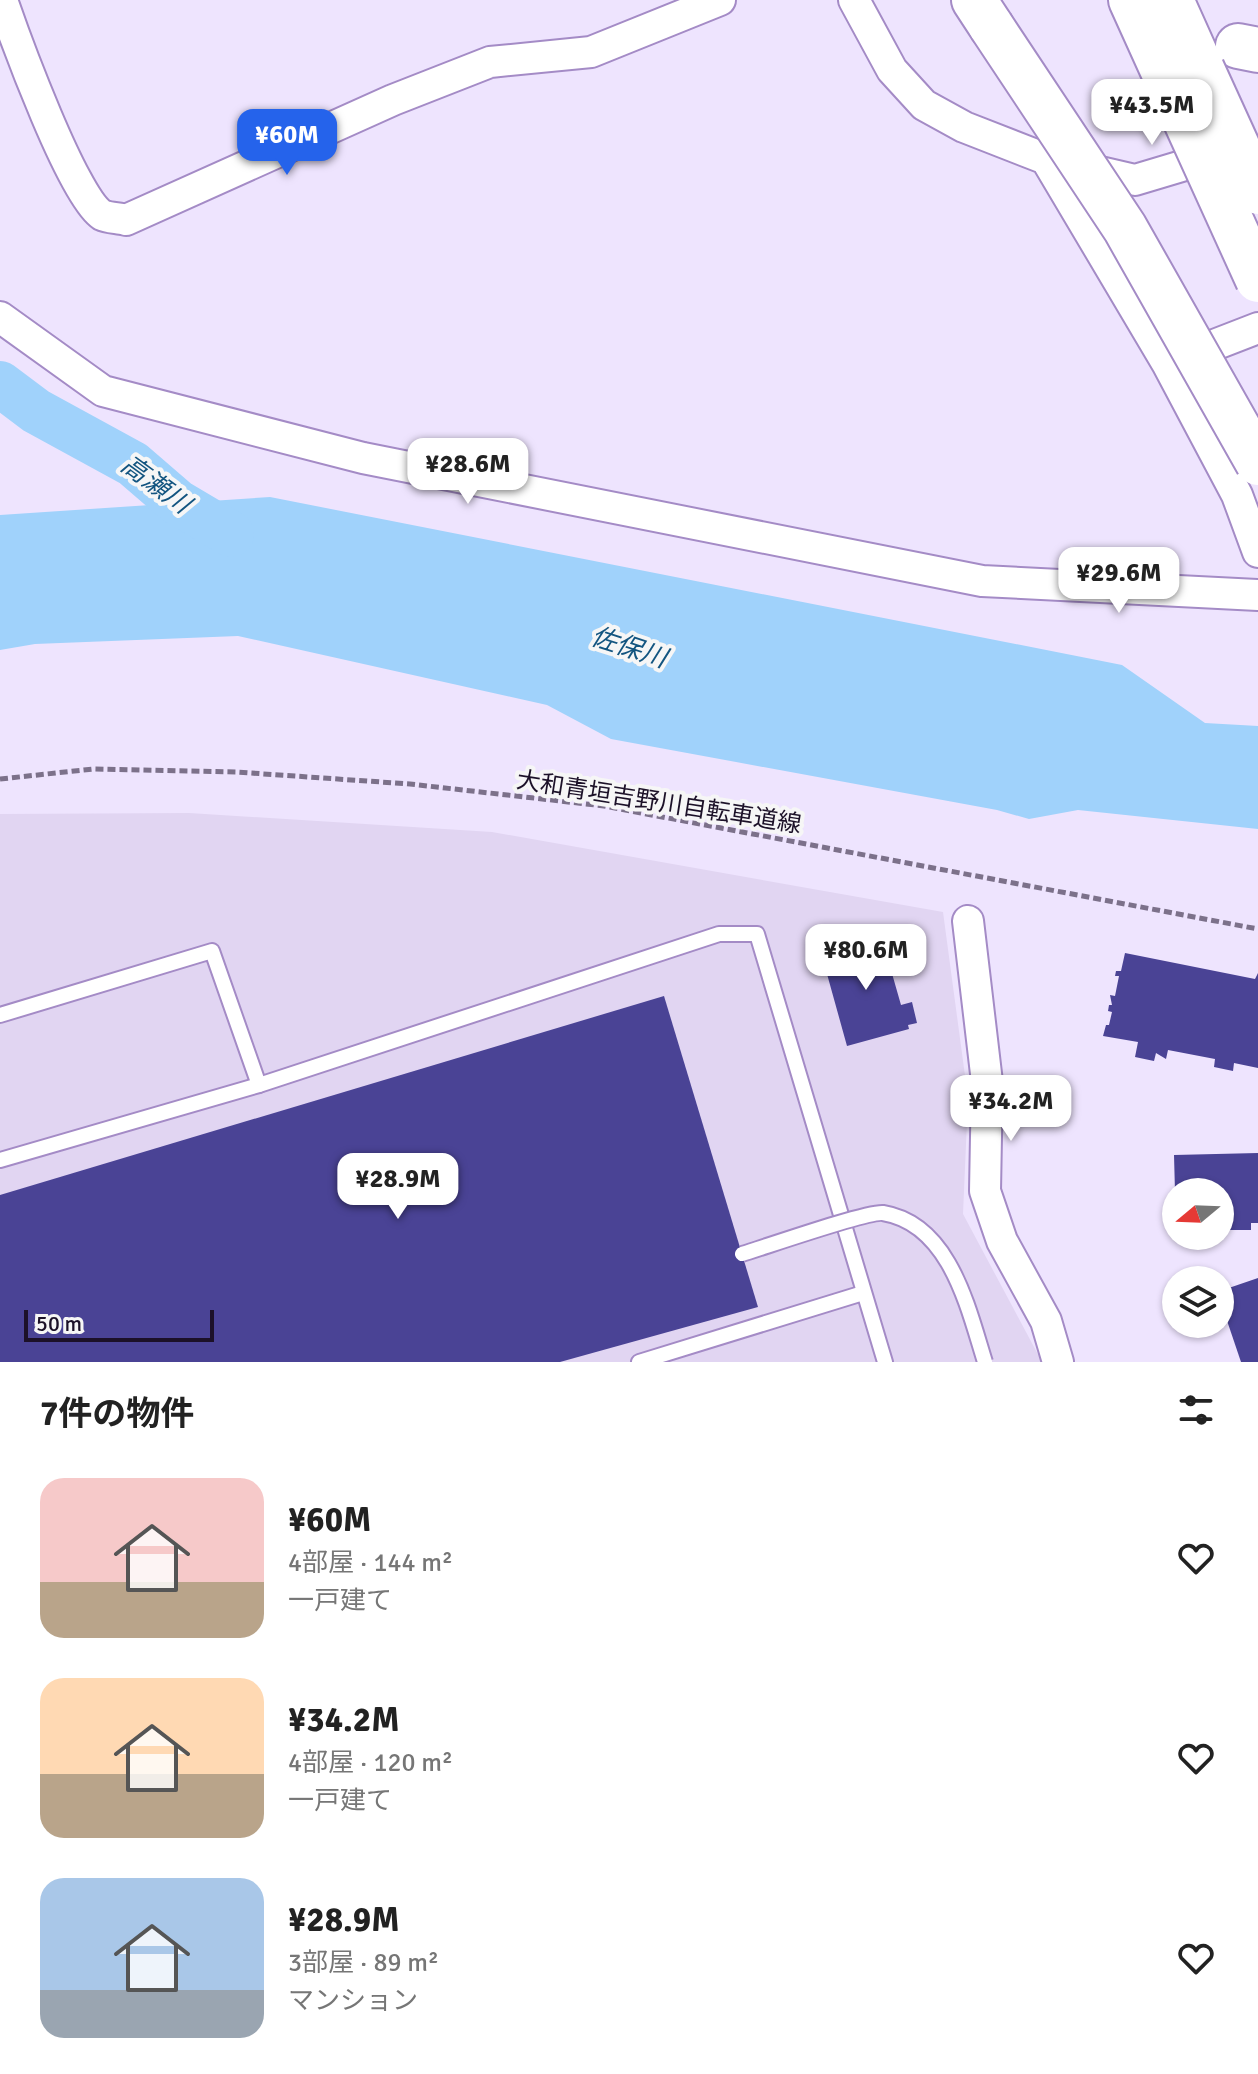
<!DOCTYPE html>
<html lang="ja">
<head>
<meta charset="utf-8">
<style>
	:root { --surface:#fff; --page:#f6f6f6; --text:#222; --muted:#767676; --accent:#2563eb }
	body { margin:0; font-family:Signika,"Noto Sans JP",sans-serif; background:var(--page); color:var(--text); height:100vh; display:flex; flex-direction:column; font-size:30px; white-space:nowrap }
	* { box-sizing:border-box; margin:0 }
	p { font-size:26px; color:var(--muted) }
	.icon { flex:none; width:44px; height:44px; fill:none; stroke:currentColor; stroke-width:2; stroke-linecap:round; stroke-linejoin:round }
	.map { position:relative; height:1362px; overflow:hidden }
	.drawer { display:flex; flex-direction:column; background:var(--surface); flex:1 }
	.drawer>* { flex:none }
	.needle { width:52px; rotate:251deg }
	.fabs { position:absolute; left:1162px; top:1178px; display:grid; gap:16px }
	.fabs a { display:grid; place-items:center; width:72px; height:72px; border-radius:50%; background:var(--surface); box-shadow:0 2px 6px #0004; font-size:40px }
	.scale { position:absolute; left:24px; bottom:20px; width:190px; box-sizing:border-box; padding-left:8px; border:4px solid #1c1128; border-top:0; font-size:22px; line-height:28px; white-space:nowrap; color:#1c1128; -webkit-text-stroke:6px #f6f6f6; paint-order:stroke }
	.price { position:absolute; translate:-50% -68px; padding:0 18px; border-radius:16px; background:#fff; color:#222; font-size:26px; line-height:52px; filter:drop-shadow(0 2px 4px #0008) }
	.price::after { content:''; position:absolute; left:50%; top:48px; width:24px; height:18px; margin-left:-12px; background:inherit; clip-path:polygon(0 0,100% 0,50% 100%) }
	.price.active { background:var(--accent); color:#fff }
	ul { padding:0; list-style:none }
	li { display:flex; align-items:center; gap:24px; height:200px; padding:0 40px }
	li span { display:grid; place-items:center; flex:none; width:224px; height:160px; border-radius:24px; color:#555 }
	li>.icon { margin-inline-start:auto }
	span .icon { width:96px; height:96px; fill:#fffc; stroke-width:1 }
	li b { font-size:34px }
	h2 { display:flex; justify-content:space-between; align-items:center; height:96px; padding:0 40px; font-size:34px }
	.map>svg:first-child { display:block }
	.built { fill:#e1d5f2 }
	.water { fill:#a0d2fb }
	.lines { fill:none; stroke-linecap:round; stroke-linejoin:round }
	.river { stroke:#a0d2fb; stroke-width:46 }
	.building { fill:#4a4395 }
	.service-casing { stroke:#a48bc6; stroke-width:18 }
	.minor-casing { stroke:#a48bc6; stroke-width:34 }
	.motorway-casing { stroke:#a48bc6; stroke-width:48 }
	.path { stroke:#7c718a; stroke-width:5; stroke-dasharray:8 4; stroke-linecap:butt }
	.service { stroke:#fff; stroke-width:14 }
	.minor { stroke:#fff; stroke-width:30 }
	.motorway { stroke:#fff; stroke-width:44 }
	.service-bridge-casing { stroke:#a48bc6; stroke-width:18; stroke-linecap:butt }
	.motorway-bridge-casing { stroke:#a48bc6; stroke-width:48; stroke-linecap:butt }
	.service-bridge { stroke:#fff; stroke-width:14 }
	.motorway-bridge { stroke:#fff; stroke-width:44 }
	.labels { text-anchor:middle; stroke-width:8; stroke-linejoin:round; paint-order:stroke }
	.street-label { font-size:24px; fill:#1c1128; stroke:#f6f6f6 }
	.water-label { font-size:26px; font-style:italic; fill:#135580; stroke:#f6f6f6 }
</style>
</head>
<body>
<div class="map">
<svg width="1258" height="1362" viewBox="0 0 1258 1362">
	<rect width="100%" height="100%" fill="#eee4fe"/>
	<polygon class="built" points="189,813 492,832 943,912 968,1098 963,1214 1042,1362 0,1362 0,814"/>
	<polygon class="water" points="270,497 1122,665 1205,723 1258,726 1258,829 1078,810 1029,819 997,810 611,739 547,705 238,636 35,644 0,650 0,515"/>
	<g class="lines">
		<polyline class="river" points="0,384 36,411 133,464 177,502 231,534"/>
	</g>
	<g class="building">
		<polygon points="881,935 901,1005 912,1002 917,1023 908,1025 909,1029 847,1046 822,956 835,952 834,948"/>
		<polygon points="1125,953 1255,979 1258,973 1258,1068 1234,1063 1233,1071 1214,1067 1215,1059 1168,1050 1166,1059 1156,1053 1154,1061 1135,1057 1138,1042 1103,1036 1106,1025 1109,1025 1112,1012 1108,1011 1109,1005 1112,1005 1110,995 1115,996 1119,976 1115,976 1116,971 1121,971"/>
		<polygon points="664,996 758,1307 560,1362 0,1362 0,1195"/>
		<polygon points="1258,1153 1258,1223 1251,1223 1251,1230 1220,1230 1220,1192 1175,1192 1174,1155"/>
		<polygon points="1258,1278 1258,1362 1241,1362 1220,1300 1220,1291"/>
	</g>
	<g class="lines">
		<g class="service-casing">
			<g id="service">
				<polyline points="0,1015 212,951 259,1085"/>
				<polyline points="0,1160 259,1085 719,934 757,934 885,1362"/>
				<polyline points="639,1362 863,1293"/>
			</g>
		</g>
		<g class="minor-casing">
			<g id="minor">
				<path d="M2 0C15 38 73 197 102 215 108 218 119 218 126 220L393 100 490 62 591 52 720 0"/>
				<polyline points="854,0 892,70 924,105 964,127 1046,159 1167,363 1237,495 1258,552"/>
				<polyline points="1079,167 1135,180 1222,154"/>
				<polyline points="0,317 103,391 363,458 982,581 1258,595"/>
				<polyline points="1178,359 1258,328"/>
				<polyline points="968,921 987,1082 985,1191 1002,1241 1046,1321 1058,1362"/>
			</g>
		</g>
		<g class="motorway-casing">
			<g id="motorway">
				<polyline points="974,0 991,26"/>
				<polyline points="1131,0 1169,84"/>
				<polyline points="1171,0 1202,69"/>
				<polyline points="1238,46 1258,50"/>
			</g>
		</g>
		<polyline class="path" points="0,779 93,769 236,772 410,784 604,806 1258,929"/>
		<use href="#service" class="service"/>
		<use href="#minor" class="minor"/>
		<use href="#motorway" class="motorway"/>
		<g class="service-bridge-casing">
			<path id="service-bridge" d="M742 1254C765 1247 868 1211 883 1213 950 1224 968 1308 985 1362"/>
		</g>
		<g class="motorway-bridge-casing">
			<g id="motorway-bridge">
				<polyline points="991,26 1125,228 1258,463"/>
				<polyline points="1202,69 1258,192"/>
				<polyline points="1169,84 1258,280"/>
			</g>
		</g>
		<use href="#service-bridge" class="service-bridge"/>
		<use href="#motorway-bridge" class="motorway-bridge"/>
	</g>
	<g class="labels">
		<g class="street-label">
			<text transform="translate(659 802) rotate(9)" y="8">大和青垣吉野川自転車道線</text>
		</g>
		<g class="water-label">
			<text transform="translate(156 484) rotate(36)" y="9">高瀬川</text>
			<text transform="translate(629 647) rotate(18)" y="9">佐保川</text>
		</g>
	</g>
</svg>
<div class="fabs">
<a><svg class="needle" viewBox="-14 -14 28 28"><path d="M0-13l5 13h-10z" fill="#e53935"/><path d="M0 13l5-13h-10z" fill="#767676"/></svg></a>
<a><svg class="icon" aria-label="layers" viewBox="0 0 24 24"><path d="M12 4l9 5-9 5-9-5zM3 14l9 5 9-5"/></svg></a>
</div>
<div class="scale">50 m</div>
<b class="price" style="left:1152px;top:147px">¥43.5M</b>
<b class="price active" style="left:287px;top:177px">¥60M</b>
<b class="price" style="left:468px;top:506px">¥28.6M</b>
<b class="price" style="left:1119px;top:615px">¥29.6M</b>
<b class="price" style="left:866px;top:992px">¥80.6M</b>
<b class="price" style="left:1011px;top:1143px">¥34.2M</b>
<b class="price" style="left:398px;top:1221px">¥28.9M</b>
</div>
<section class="drawer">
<h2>7件の物件<svg class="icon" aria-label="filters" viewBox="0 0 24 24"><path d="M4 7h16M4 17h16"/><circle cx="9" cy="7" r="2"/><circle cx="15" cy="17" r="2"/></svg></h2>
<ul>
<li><span style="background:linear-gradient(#f6c9c9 65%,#b9a48a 0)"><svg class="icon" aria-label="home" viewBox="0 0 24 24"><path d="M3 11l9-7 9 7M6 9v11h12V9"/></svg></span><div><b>¥60M</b><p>4部屋 · 144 m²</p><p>一戸建て</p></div><svg class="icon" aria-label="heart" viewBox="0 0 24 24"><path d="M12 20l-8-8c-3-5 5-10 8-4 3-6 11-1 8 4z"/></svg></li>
<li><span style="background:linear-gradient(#ffd9b3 60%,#b9a48a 0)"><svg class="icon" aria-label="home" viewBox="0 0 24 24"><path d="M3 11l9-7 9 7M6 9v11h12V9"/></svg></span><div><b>¥34.2M</b><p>4部屋 · 120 m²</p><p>一戸建て</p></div><svg class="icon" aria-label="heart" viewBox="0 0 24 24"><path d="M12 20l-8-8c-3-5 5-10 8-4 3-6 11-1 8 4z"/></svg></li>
<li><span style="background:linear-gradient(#a9c7e8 70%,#9aa5b1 0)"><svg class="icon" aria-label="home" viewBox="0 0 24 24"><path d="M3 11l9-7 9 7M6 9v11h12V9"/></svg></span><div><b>¥28.9M</b><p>3部屋 · 89 m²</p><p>マンション</p></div><svg class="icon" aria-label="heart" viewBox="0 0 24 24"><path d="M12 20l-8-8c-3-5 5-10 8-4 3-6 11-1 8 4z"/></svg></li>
</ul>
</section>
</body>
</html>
